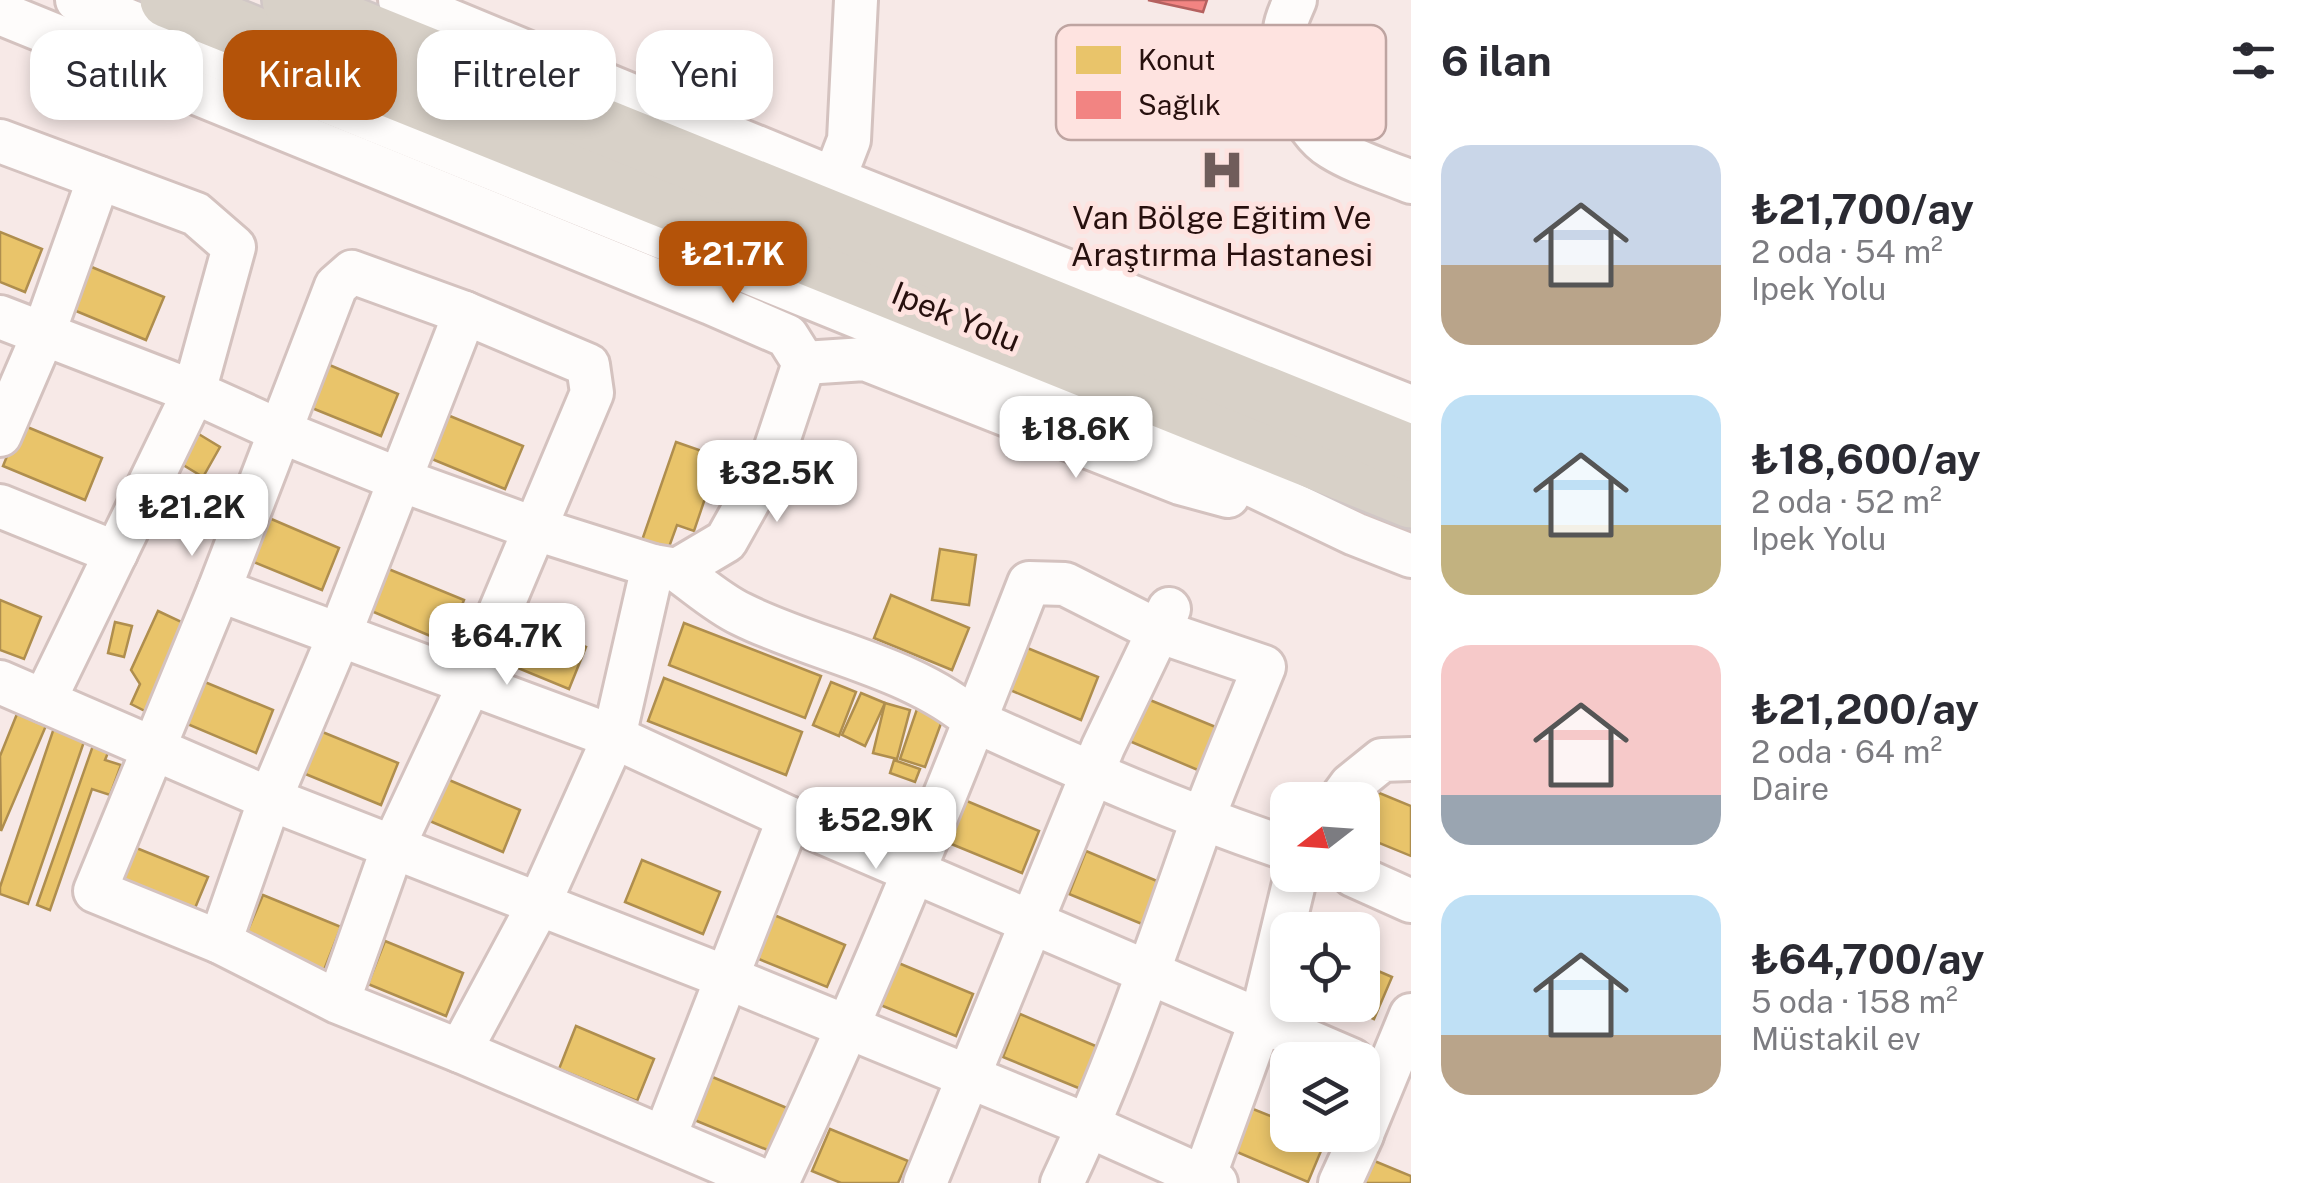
<!DOCTYPE html>
<html lang="tr">
<head>
<meta charset="utf-8">
<style>
	:root { --surface:#fff; --page:#f2f2f3; --text:#2b2b33; --muted:#7c7c81; --accent:#b45309 }
	body { margin:0; font-family:"Public Sans",sans-serif; background:var(--page); color:var(--text); height:100vh; display:flex; flex-direction:column; font-size:38px; white-space:nowrap }
	* { box-sizing:border-box; margin:0 }
	p { font-size:32px; color:var(--muted) }
	.icon { flex:none; width:55px; height:55px; fill:none; stroke:currentColor; stroke-width:2; stroke-linecap:round; stroke-linejoin:round }
	.map { position:relative; flex:1; overflow:hidden }
	.sheet { display:flex; flex-direction:column; background:var(--surface); width:900px }
	.sheet>* { flex:none }
	.banner { position:absolute; left:30px; top:30px; width:950px; height:90px; display:flex; gap:20px }
	.needle { width:65px; rotate:253deg }
	.controls { position:absolute; left:1270px; top:782px; display:grid; gap:20px }
	.controls a { display:grid; place-items:center; width:110px; height:110px; border-radius:20px; background:var(--surface); box-shadow:0 5px 15px #0003; font-size:50px }
	.price { position:absolute; translate:-50% -85px; padding:0 22px; border-radius:20px; background:#fff; color:#222; font-size:32px; line-height:65px; filter:drop-shadow(0 2px 5px #0008) }
	.price::after { content:''; position:absolute; left:50%; top:60px; width:30px; height:22px; margin-left:-15px; background:inherit; clip-path:polygon(0 0,100% 0,50% 100%) }
	.price.selected { background:var(--accent); color:#fff }
	ul { padding:0; list-style:none }
	li { display:flex; align-items:center; gap:30px; height:250px; padding:0 30px }
	li span { display:grid; place-items:center; flex:none; width:280px; height:200px; border-radius:30px; color:#555 }
	li>.icon { margin-inline-start:auto }
	span .icon { width:120px; height:120px; fill:#fffc; stroke-width:1 }
	li b { font-size:42px }
	h2 { display:flex; justify-content:space-between; align-items:center; height:120px; padding:0 30px; font-size:42px }
	.pill { padding:0 35px; border-radius:30px; background:var(--surface); box-shadow:0 5px 15px #0003; font-size:35px; line-height:90px }
	.pill.selected { background:var(--accent); color:#fff }
	main { display:flex; flex:1; min-height:0 }
	.map>svg:first-child { display:block }
	.homes { fill:#e9c46a; stroke:#af8e4e; stroke-width:2.5 }
	.health { fill:#f28482; stroke:#b5615f; stroke-width:2.5 }
	.lines { fill:none; stroke-linecap:round; stroke-linejoin:round }
	.minor-casing { stroke:#d4c2bf; stroke-width:48 }
	.highway-casing { stroke:#d1c7c6; stroke-width:60 }
	.minor { stroke:#fefcfb; stroke-width:42 }
	.highway { stroke:#d8d1c8; stroke-width:55 }
	.labels { text-anchor:middle; stroke-width:10; stroke-linejoin:round; paint-order:stroke }
	.poi-label { font-size:32px; fill:#27100e; stroke:#fee3e0 }
	.street-label { font-size:32px; fill:#27100e; stroke:#fee3e0 }
	.key { fill:#fee3e0; stroke:#bea4a1; stroke-width:2.5 }
	.key-label { font-size:28px; fill:#27100e }
</style>
</head>
<body>
<main>
<div class="map">
<svg width="1411" height="1183" viewBox="0 0 1411 1183">
	<rect width="100%" height="100%" fill="#f7e9e7"/>
	<g class="homes">
		<polygon points="0,232 42,249 25,292 0,282"/>
		<polygon points="82,263 164,297 146,340 64,306"/>
		<polygon points="320,361 398,394 381,436 302,404"/>
		<polygon points="445,414 523,446 505,489 427,457"/>
		<polygon points="20,424 102,458 85,500 3,466"/>
		<polygon points="197,433 220,447 203,477 180,463"/>
		<polygon points="676,442 719,457 694,531 677,525 665,558 639,549"/>
		<polygon points="262,515 339,548 322,590 244,558"/>
		<polygon points="940,549 976,555 969,605 932,600"/>
		<polygon points="386,568 464,600 447,643 369,610"/>
		<polygon points="891,595 969,628 952,670 874,638"/>
		<polygon points="0,600 41,617 24,659 0,650"/>
		<polygon points="158,611 188,625 147,712 131,704 140,684 131,670"/>
		<polygon points="508,614 586,647 569,689 491,657"/>
		<polygon points="115,622 132,626 124,657 108,653"/>
		<polygon points="684,623 821,676 805,718 669,665"/>
		<polygon points="1020,645 1098,677 1081,720 1003,687"/>
		<polygon points="195,678 273,710 256,753 178,720"/>
		<polygon points="664,678 802,732 786,775 648,721"/>
		<polygon points="831,682 856,692 839,736 813,725"/>
		<polygon points="861,693 885,703 865,746 842,735"/>
		<polygon points="1145,698 1223,730 1205,773 1127,740"/>
		<polygon points="885,703 910,710 897,759 873,753"/>
		<polygon points="19,709 48,721 1,831 0,756"/>
		<polygon points="917,709 943,718 925,767 900,759"/>
		<polygon points="56,722 87,733 28,904 0,894 0,887"/>
		<polygon points="320,731 398,763 381,805 303,773"/>
		<polygon points="96,737 112,743 105,760 121,765 110,795 92,789 50,910 37,905"/>
		<polygon points="894,760 920,769 915,782 890,773"/>
		<polygon points="442,777 520,810 503,852 425,819"/>
		<polygon points="1372,790 1411,806 1411,856 1362,836 1362,813"/>
		<polygon points="873,797 905,813 892,838 860,822"/>
		<polygon points="962,799 1039,831 1022,873 944,841"/>
		<polygon points="129,845 208,877 190,920 112,887"/>
		<polygon points="1086,851 1164,884 1147,926 1069,894"/>
		<polygon points="642,860 720,892 703,934 625,902"/>
		<polygon points="263,895 341,927 324,970 245,937"/>
		<polygon points="767,912 845,945 827,987 749,955"/>
		<polygon points="385,941 463,973 446,1016 368,984"/>
		<polygon points="896,962 973,994 956,1036 878,1004"/>
		<polygon points="1362,964 1392,977 1374,1019 1341,1005 1362,1005"/>
		<polygon points="1020,1014 1098,1047 1081,1089 1003,1057"/>
		<polygon points="576,1026 654,1059 637,1101 559,1069"/>
		<polygon points="710,1076 787,1108 770,1151 692,1119"/>
		<polygon points="1248,1107 1288,1123 1288,1135 1316,1135 1326,1139 1308,1182 1230,1149"/>
		<polygon points="830,1129 908,1161 898,1183 841,1183 812,1171"/>
		<polygon points="1372,1160 1411,1176 1411,1183 1362,1183"/>
	</g>
	<polygon class="health" points="1148,0 1207,0 1203,12"/>
	<g class="lines">
		<g class="minor-casing">
			<g id="minor">
				<polyline points="77,0 1137,430 1355,534 1411,556"/>
				<polyline points="400,0 834,179 1411,407"/>
				<path d="M1295 0C1291 10 1286 19 1285 29 1281 67 1298 127 1332 148 1356 163 1385 171 1411 182"/>
				<polyline points="0,13 711,303 787,336 804,363 772,459 726,541 677,570 653,566 536,529 398,479 282,432 194,392 0,317"/>
				<polyline points="0,141 196,214 234,247 194,392 44,701"/>
				<polyline points="834,179 849,140 856,0"/>
				<polyline points="804,363 865,359 1180,483 1228,496"/>
				<polyline points="0,435 43,335 99,178"/>
				<polyline points="0,506 116,553"/>
				<path d="M677 570C697 584 718 603 741 614 815 651 912 666 975 721 1078 768 1180 813 1288 849"/>
				<polyline points="219,590 614,737 789,818 1352,1060"/>
				<polyline points="0,682 270,799 728,978 1089,1126 1216,1183"/>
				<polyline points="1340,800 1351,785 1382,760 1411,759"/>
				<polyline points="1353,875 1411,901"/>
				<polyline points="220,942 270,799 339,636 465,313"/>
				<polyline points="338,1002 393,847 469,685 592,393 588,365 465,313 352,272 336,286 219,590 95,891 220,942 338,1002 460,1051 538,906 614,737 653,566"/>
				<polyline points="460,1051 769,1183"/>
				<polyline points="1362,1134 1411,1015"/>
				<polyline points="665,1136 789,818"/>
				<path d="M777 1183C869 986 950 786 1029 583L1065 584 1158 631 1264 667C1243 719 1221 771 1201 824 1158 945 1117 1067 1062 1183"/>
				<polyline points="925,1183 1103,747 1169,609"/>
				<polyline points="1202,1183 1261,1020 1296,875"/>
				<polyline points="1340,1183 1362,1135"/>
			</g>
		</g>
		<g class="highway-casing">
			<g id="highway">
				<polyline points="168,0 1411,500"/>
				<polyline points="290,0 1411,453"/>
			</g>
		</g>
		<use href="#minor" class="minor"/>
		<use href="#highway" class="highway"/>
	</g>
	<defs>
		<g id="hospital-bare" transform="scale(3.45)"><path d="M-5-5h3v3.5h4V-5h3V5h-3V1.5h-4V5h-3Z" fill="#705c5a" stroke="#fee3e0" stroke-width="2.5" paint-order="stroke"/></g>
	</defs>
	<g fill-rule="evenodd">
		<use href="#hospital-bare" x="1222" y="170"/>
	</g>
	<g class="labels">
		<g class="poi-label">
			<text x="1222" y="229">Van Bölge Eğitim Ve<tspan x="1222" dy="37">Araştırma Hastanesi</tspan></text>
		</g>
		<g class="street-label">
			<text transform="translate(956 317) rotate(22)" y="11">Ipek Yolu</text>
		</g>
	</g>
	<rect x="1056" y="25" width="330" height="115" rx="15" class="key"/>
	<rect x="1076" y="46" width="45" height="28" fill="#e9c46a"/>
	<rect x="1076" y="91" width="45" height="28" fill="#f28482"/>
	<g class="key-label">
		<text x="1138" y="70">Konut</text>
		<text x="1138" y="115">Sağlık</text>
	</g>
</svg>
<div class="controls">
<a><svg class="needle" viewBox="-14 -14 28 28"><path d="M0-13l5 13h-10z" fill="#e53935"/><path d="M0 13l5-13h-10z" fill="#7c7c81"/></svg></a>
<a><svg class="icon" aria-label="locate" viewBox="0 0 24 24"><circle cx="12" cy="12" r="6"/><path d="M12 2v4M12 18v4M2 12h4M18 12h4"/></svg></a>
<a><svg class="icon" aria-label="layers" viewBox="0 0 24 24"><path d="M12 4l9 5-9 5-9-5zM3 14l9 5 9-5"/></svg></a>
</div>
<b class="price selected" style="left:733px;top:306px">₺21.7K</b>
<b class="price" style="left:1076px;top:481px">₺18.6K</b>
<b class="price" style="left:777px;top:525px">₺32.5K</b>
<b class="price" style="left:192px;top:559px">₺21.2K</b>
<b class="price" style="left:507px;top:688px">₺64.7K</b>
<b class="price" style="left:876px;top:872px">₺52.9K</b>
<div class="banner">
<a class="pill">Satılık</a>
<a class="pill selected">Kiralık</a>
<a class="pill">Filtreler</a>
<a class="pill">Yeni</a>
</div>
</div>
<section class="sheet">
<h2>6 ilan<svg class="icon" aria-label="filters" viewBox="0 0 24 24"><path d="M4 7h16M4 17h16"/><circle cx="9" cy="7" r="2"/><circle cx="15" cy="17" r="2"/></svg></h2>
<ul>
<li><span style="background:linear-gradient(#c9d6e8 60%,#b9a48a 0)"><svg class="icon" aria-label="home" viewBox="0 0 24 24"><path d="M3 11l9-7 9 7M6 9v11h12V9"/></svg></span><div><b>₺21,700/ay</b><p>2 oda · 54 m²</p><p>Ipek Yolu</p></div></li>
<li><span style="background:linear-gradient(#bfe0f5 65%,#c2b280 0)"><svg class="icon" aria-label="home" viewBox="0 0 24 24"><path d="M3 11l9-7 9 7M6 9v11h12V9"/></svg></span><div><b>₺18,600/ay</b><p>2 oda · 52 m²</p><p>Ipek Yolu</p></div></li>
<li><span style="background:linear-gradient(#f6c9c9 75%,#9aa5b1 0)"><svg class="icon" aria-label="home" viewBox="0 0 24 24"><path d="M3 11l9-7 9 7M6 9v11h12V9"/></svg></span><div><b>₺21,200/ay</b><p>2 oda · 64 m²</p><p>Daire</p></div></li>
<li><span style="background:linear-gradient(#bfe0f5 70%,#b9a48a 0)"><svg class="icon" aria-label="home" viewBox="0 0 24 24"><path d="M3 11l9-7 9 7M6 9v11h12V9"/></svg></span><div><b>₺64,700/ay</b><p>5 oda · 158 m²</p><p>Müstakil ev</p></div></li>
</ul>
</section>
</main>
</body>
</html>
